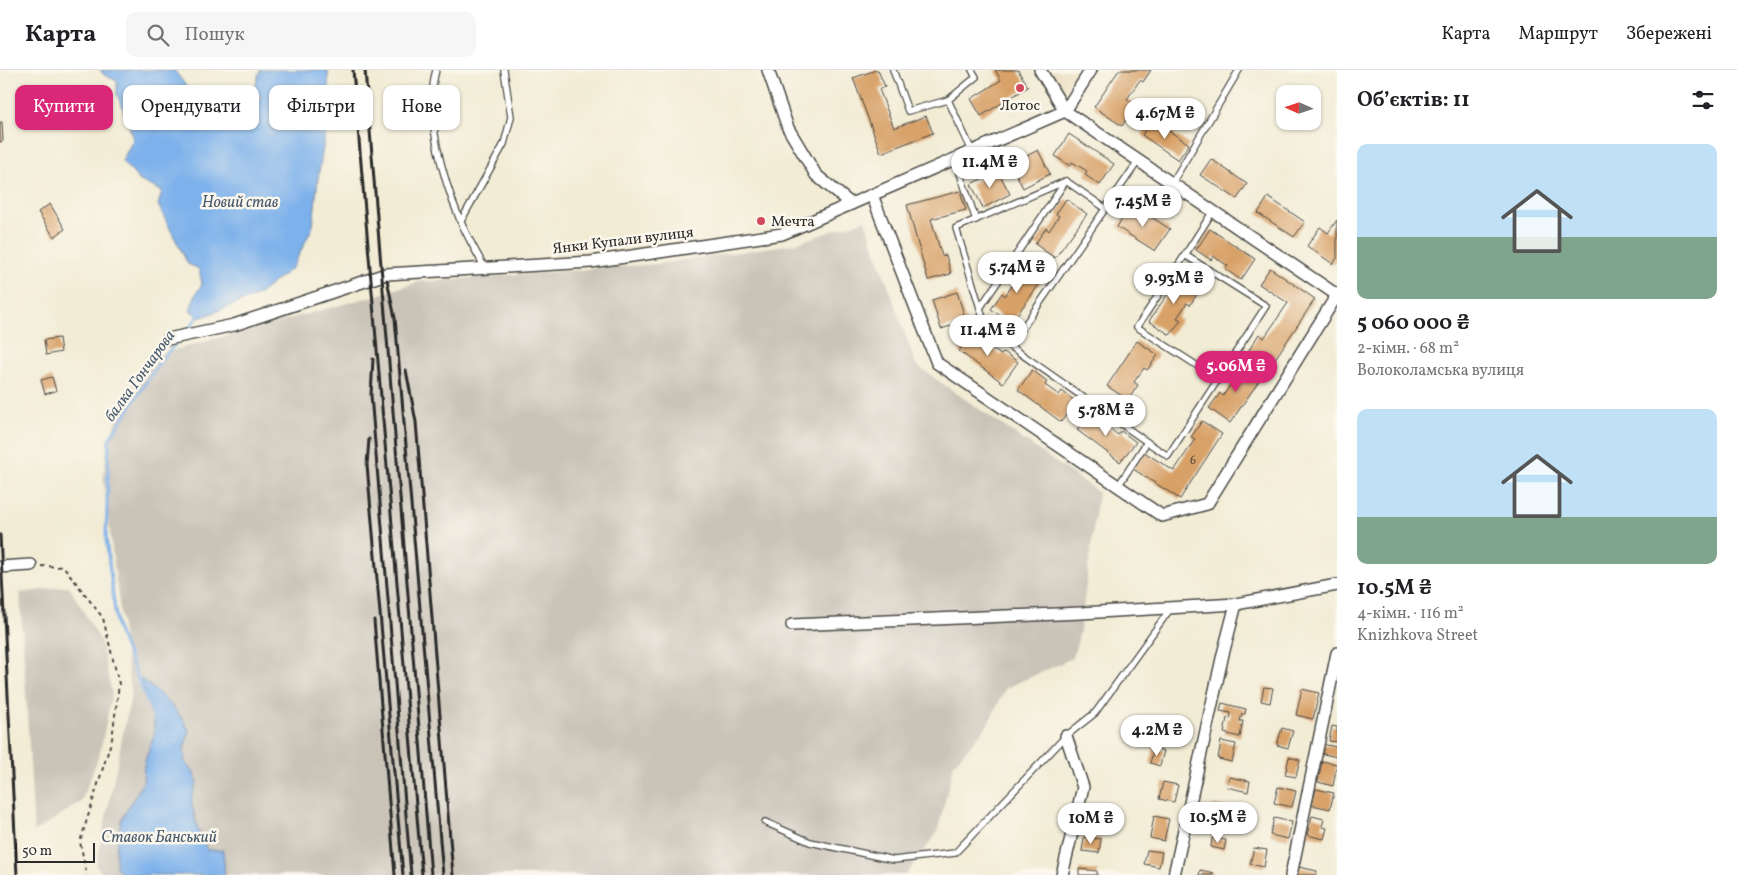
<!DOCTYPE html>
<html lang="uk">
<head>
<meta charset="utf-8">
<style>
	:root { --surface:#fff; --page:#f6f6f6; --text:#202124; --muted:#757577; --line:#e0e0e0; --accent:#db2777 }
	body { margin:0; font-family:Vollkorn,serif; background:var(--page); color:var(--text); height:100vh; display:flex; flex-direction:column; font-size:19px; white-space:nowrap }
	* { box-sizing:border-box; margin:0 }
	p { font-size:16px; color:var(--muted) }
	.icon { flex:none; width:28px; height:28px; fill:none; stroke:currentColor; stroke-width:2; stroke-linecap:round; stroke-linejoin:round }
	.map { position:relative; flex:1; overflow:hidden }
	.side { display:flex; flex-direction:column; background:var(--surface); width:400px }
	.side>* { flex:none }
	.guide { position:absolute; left:15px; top:15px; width:475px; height:45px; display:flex; gap:10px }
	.needle { width:32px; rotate:273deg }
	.buttons { position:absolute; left:1276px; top:15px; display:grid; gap:10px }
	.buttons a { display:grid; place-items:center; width:45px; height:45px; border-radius:10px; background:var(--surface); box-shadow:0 1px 4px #0004; font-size:25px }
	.scale { position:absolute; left:15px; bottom:12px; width:80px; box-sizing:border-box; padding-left:5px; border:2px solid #2b2b2b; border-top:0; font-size:14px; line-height:18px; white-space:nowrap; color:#2b2b2b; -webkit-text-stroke:4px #fbf7ec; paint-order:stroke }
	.price { position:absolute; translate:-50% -42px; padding:0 11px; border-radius:18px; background:#fff; color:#222; font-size:16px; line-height:32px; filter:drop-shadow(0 1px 2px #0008) }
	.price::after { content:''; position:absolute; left:50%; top:30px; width:15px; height:11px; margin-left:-8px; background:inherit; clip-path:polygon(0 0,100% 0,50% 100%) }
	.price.on { background:var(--accent); color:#fff }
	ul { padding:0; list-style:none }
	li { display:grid; align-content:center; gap:10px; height:265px; padding:0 20px }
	li span { display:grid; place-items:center; height:155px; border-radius:10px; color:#555 }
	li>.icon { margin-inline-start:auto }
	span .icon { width:90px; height:90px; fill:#fffc; stroke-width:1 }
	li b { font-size:21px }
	h2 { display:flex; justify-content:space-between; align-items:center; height:60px; padding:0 20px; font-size:21px }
	.tag { padding:0 18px; border-radius:10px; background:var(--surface); box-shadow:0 1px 4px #0004; font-size:18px; line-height:45px }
	.tag.on { background:var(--accent); color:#fff }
	header { display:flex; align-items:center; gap:30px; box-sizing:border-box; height:70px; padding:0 25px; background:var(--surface); border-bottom:1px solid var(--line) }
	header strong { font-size:24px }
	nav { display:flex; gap:28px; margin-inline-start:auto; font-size:18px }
	.search { width:350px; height:45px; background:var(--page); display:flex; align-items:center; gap:12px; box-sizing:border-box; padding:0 18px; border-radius:10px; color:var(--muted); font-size:19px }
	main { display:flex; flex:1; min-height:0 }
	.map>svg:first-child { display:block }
	.built { fill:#e8d9ba }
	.industrial { fill:#c9c3b8 }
	.water { fill:#7db1eb; stroke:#546e8b }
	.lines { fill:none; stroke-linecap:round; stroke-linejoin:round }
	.stream { stroke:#7db1eb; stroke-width:3 }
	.building { fill:#d8a167 }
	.service-casing { stroke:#494844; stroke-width:8 }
	.minor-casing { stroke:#494844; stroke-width:14 }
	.path { stroke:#494844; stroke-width:2; stroke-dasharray:4 4; stroke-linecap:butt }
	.service { stroke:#fff; stroke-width:5.5 }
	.minor { stroke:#fff; stroke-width:11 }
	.rail { stroke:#2b2b2b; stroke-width:3 }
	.poi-dot { fill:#d1495b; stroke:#fbf7ec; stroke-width:2 }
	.labels { text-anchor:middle; stroke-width:5; stroke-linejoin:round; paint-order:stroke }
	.number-label { font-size:12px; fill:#56483a }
	.poi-label { font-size:15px; fill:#2b2b2b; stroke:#fbf7ec }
	.street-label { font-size:15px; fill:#2b2b2b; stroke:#fbf7ec }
	.water-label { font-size:16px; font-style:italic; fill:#485a6e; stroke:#fbf7ec }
</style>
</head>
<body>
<header>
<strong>Карта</strong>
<div class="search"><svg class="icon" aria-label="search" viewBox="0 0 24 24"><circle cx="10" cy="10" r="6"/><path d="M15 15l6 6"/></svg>Пошук</div>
<nav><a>Карта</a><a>Маршрут</a><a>Збережені</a></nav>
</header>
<main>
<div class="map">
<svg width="1337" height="805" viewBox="0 0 1337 805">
	<rect width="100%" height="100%" fill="#fbf7ec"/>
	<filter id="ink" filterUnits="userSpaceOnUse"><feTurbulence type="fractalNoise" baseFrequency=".02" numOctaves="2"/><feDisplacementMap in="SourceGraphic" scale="10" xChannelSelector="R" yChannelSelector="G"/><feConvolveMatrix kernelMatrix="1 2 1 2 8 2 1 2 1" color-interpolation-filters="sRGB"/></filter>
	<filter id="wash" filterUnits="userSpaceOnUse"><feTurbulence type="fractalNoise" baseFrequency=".0096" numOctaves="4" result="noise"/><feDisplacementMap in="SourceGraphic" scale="20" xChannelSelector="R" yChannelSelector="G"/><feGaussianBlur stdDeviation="1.12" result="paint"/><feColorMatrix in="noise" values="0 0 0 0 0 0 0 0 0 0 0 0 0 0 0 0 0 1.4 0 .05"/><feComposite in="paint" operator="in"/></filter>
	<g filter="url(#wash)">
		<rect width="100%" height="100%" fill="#f2ecd5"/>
		<polygon class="built" points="1051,0 1078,0 1065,21"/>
		<g class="industrial">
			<polygon points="865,150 916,295 1098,422 1080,561 1073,588 1006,618 987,656 954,694 937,763 906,805 105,805 96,796 131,625 103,408 109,368 145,288 377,225 418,212 657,194 794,174"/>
			<polygon points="69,516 100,570 112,623 100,683 81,732 34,762 20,523"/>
		</g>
		<g class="water">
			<path d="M100 0H174C187 16 210 53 232 55 237 56 245 52 251 51L257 31 261 28 255 17 260 0H328L329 26 325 66 318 108 313 156 293 197 258 225 200 248 190 240 195 226 202 214 199 199 188 194 158 135 162 121 140 111 122 91 133 70 128 51 117 25V11L104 5Z"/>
			<path d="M140 608C160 624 178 638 189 660L184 680 185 692 194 703 197 712 191 730 198 760 207 780H223L225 805H123L116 797V778L121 750 143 712 144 694 154 665V648Z"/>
		</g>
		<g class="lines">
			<g class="stream">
				<polyline points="187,261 200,244"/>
				<polyline points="155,650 117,558 106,468 109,369 161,290 178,271"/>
			</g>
		</g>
		<g id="blocks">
			<g class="building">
				<polygon points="876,0 878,0 885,17 879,19 894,58 926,46 933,63 881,83 853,8"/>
				<polygon points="995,0 1018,0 1028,17 981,46 971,29 1001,10"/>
				<polygon points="1119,0 1151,0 1143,12 1140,10 1127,29 1136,35 1122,56 1094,37"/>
				<polygon points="1152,50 1189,74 1178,90 1142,65"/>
				<polygon points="0,52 2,52 3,71 0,72"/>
				<polygon points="1069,64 1114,94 1100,115 1085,105 1087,101 1072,92 1070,96 1055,86"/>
				<polygon points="1038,80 1050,104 1023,118 1011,94"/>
				<polygon points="1211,89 1247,114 1237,129 1200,105"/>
				<polygon points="998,101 1010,124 983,138 971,114"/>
				<polygon points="960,121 966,140 931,149 942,186 946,185 951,204 928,210 907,135"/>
				<polygon points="1268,127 1305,152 1294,167 1258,143"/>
				<polygon points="1066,129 1087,144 1055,188 1035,174 1046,158 1049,161 1059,146 1056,144"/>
				<polygon points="50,134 65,159 54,167 38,142"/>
				<polygon points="1131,134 1170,159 1155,181 1117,157"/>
				<polygon points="1337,150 1337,188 1333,194 1307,176 1320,157 1328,163"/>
				<polygon points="1210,159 1255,189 1241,210 1225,199 1228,196 1213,186 1211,190 1196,180"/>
				<polygon points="1022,194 1043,209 1011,253 991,239 1002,223 1005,226 1015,211 1011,209"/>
				<polygon points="1270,198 1315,229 1271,295 1249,280 1259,264 1264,268 1288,233 1259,214"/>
				<polygon points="1180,206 1200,220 1190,235 1187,233 1177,248 1181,250 1170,265 1149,251"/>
				<polygon points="957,222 966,251 941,259 932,230"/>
				<polygon points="974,260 989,271 987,275 1001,285 1004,282 1018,292 1003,313 959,281"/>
				<polygon points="59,268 61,282 46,285 44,270"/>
				<polygon points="1137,271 1158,285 1147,300 1144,298 1134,312 1138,315 1128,330 1107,316"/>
				<polygon points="1240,293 1261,308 1230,353 1209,338 1220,323 1223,326 1233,311 1230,308"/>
				<polygon points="1032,300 1047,311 1045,315 1059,325 1062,321 1076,332 1061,352 1018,320"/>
				<polygon points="52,307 56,321 45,324 41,310"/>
				<polygon points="1092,340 1107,351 1104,354 1118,365 1121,361 1136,372 1120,392 1077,360"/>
				<polygon points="1202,351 1222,364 1180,429 1133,399 1144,382 1174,401 1195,369 1191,367"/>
				<polygon points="1264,617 1273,618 1270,633 1261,631"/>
				<polygon points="1302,619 1319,623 1313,649 1296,645"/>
				<polygon points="1222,633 1246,639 1245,644 1242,644 1240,651 1243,651 1240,667 1224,663 1227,648 1230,649 1231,643 1220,641"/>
				<polygon points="1332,656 1337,657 1337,672 1329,671"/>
				<polygon points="1282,658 1293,661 1288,678 1277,675"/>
				<polygon points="1221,671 1236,674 1232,692 1218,689"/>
				<polygon points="1321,674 1337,677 1337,687 1319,683"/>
				<polygon points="1154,678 1164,681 1160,696 1150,693"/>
				<polygon points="1289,687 1300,690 1296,707 1285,705"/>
				<polygon points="1322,691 1337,694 1333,716 1318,712"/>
				<polygon points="1229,707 1250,711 1248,722 1227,717"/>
				<polygon points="1163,712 1178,715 1174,732 1159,729"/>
				<polygon points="1278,717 1296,721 1292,737 1274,733"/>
				<polygon points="1316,719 1334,723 1330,739 1312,735"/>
				<polygon points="1213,735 1227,737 1223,760 1209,757"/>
				<polygon points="1154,746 1169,749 1164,771 1150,768"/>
				<polygon points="1312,746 1324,749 1322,757 1327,758 1324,769 1307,765"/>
				<polygon points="1274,748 1292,752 1288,769 1270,765"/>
				<polygon points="1084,767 1101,769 1099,783 1082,781"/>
				<polygon points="1212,768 1226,770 1224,780 1211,777"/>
				<polygon points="1254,778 1267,780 1264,797 1250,794"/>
				<polygon points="1147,780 1162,782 1159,797 1144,794"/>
				<polygon points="1299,797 1317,801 1316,805 1297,805"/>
				<polygon points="1079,799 1097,801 1097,805 1079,805"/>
				<polygon points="1200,800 1214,803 1213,805 1199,805"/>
			</g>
		</g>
	</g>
	<g filter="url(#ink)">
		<use href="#blocks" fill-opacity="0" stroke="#494844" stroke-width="1"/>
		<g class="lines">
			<g class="service-casing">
				<g id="service">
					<path d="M436 0C424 44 443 109 460 150 467 166 476 182 485 198"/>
					<polyline points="893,0 908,41 948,30 976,7 972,0"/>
					<polyline points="948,30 972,81"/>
					<polyline points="955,89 976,150"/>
					<polyline points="1139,90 1010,276 1147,372"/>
					<polyline points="1066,111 1105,138"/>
					<polyline points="1172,113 1239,0"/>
					<polyline points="461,151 504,74 511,47 504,0"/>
					<polyline points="1185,185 1137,257 1218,309"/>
					<polyline points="980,238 1066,111 956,158 986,258 1010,276"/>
					<polyline points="1118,416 1147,372 1168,386 1266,236 1185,185 1213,141"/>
					<polyline points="765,752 810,772 894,790 955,783 1066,666 1095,643 1171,538"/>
				</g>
			</g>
			<g class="minor-casing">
				<g id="minor">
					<polyline points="768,0 788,58 816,105 851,134"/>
					<polyline points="1040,0 1065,41 1337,225"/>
					<polyline points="1065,41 1091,0"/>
					<polyline points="872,125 937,293 1162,446 1207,434 1337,225"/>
					<polyline points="168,269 234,255 386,204 591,192 782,164 1065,41"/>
					<polyline points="0,497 31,495"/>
					<polyline points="792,555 1081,543 1236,534 1337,515"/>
					<polyline points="1062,805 1083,717 1066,666"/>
					<polyline points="1174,805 1223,584 1236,534"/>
					<polyline points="1291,805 1337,583"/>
				</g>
			</g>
			<polyline class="path" points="41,496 64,497 103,548 119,614 112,669 80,772 87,805"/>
			<use href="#service" class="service"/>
			<use href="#minor" class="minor"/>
			<g class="rail">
				<polyline points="353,0 422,805"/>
				<polyline points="365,0 431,805"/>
				<polyline points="387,210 395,248 443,805"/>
				<polyline points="373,289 371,325 411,805"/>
				<polyline points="406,300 416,352 453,805"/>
				<polyline points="369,369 367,395 403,805"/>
				<polyline points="0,465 17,805"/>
				<polyline points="374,550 395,805"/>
			</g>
		</g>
	</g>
	<g class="poi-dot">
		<circle cx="1020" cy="18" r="5"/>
		<circle cx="761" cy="151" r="5"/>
	</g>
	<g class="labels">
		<g class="number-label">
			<text x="1193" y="394">6</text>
		</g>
		<g class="poi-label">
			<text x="1020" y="40">Лотос</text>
			<text x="771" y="156" text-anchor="start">Мечта</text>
		</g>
		<g class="street-label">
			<text transform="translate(623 170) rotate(-7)" y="5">Янки Купали вулиця</text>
		</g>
		<g class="water-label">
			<text x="240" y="137">Новий став</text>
			<text transform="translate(139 305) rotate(-54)" y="6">балка Гончарова</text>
			<text x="159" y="772">Ставок Банський</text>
		</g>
	</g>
</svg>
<div class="buttons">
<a><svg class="needle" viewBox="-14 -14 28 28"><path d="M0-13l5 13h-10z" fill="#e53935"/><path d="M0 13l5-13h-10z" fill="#757577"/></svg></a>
</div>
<div class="scale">50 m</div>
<b class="price" style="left:1165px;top:70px">4.67M ₴</b>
<b class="price" style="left:990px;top:119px">11.4M ₴</b>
<b class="price" style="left:1143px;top:158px">7.45M ₴</b>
<b class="price" style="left:1017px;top:224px">5.74M ₴</b>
<b class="price" style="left:1174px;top:235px">9.93M ₴</b>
<b class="price" style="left:988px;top:287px">11.4M ₴</b>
<b class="price on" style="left:1236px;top:323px">5.06M ₴</b>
<b class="price" style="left:1106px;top:367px">5.78M ₴</b>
<b class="price" style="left:1157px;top:687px">4.2M ₴</b>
<b class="price" style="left:1218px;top:774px">10.5M ₴</b>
<b class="price" style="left:1091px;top:775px">10M ₴</b>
<div class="guide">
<a class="tag on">Купити</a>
<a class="tag">Орендувати</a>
<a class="tag">Фільтри</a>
<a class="tag">Нове</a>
</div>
</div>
<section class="side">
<h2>Об’єктів: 11<svg class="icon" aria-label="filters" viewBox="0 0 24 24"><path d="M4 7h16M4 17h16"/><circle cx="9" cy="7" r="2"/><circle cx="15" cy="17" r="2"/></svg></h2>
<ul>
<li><span style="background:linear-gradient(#bfe0f5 60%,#7fa58c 0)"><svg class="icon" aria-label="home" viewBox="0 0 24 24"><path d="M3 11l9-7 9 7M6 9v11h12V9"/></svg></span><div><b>5 060 000 ₴</b><p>2-кімн. · 68 m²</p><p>Волоколамська вулиця</p></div></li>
<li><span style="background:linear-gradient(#bfe0f5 70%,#7fa58c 0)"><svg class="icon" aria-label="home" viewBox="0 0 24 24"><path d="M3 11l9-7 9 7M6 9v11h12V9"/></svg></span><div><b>10.5M ₴</b><p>4-кімн. · 116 m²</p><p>Knizhkova Street</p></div></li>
</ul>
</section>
</main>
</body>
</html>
